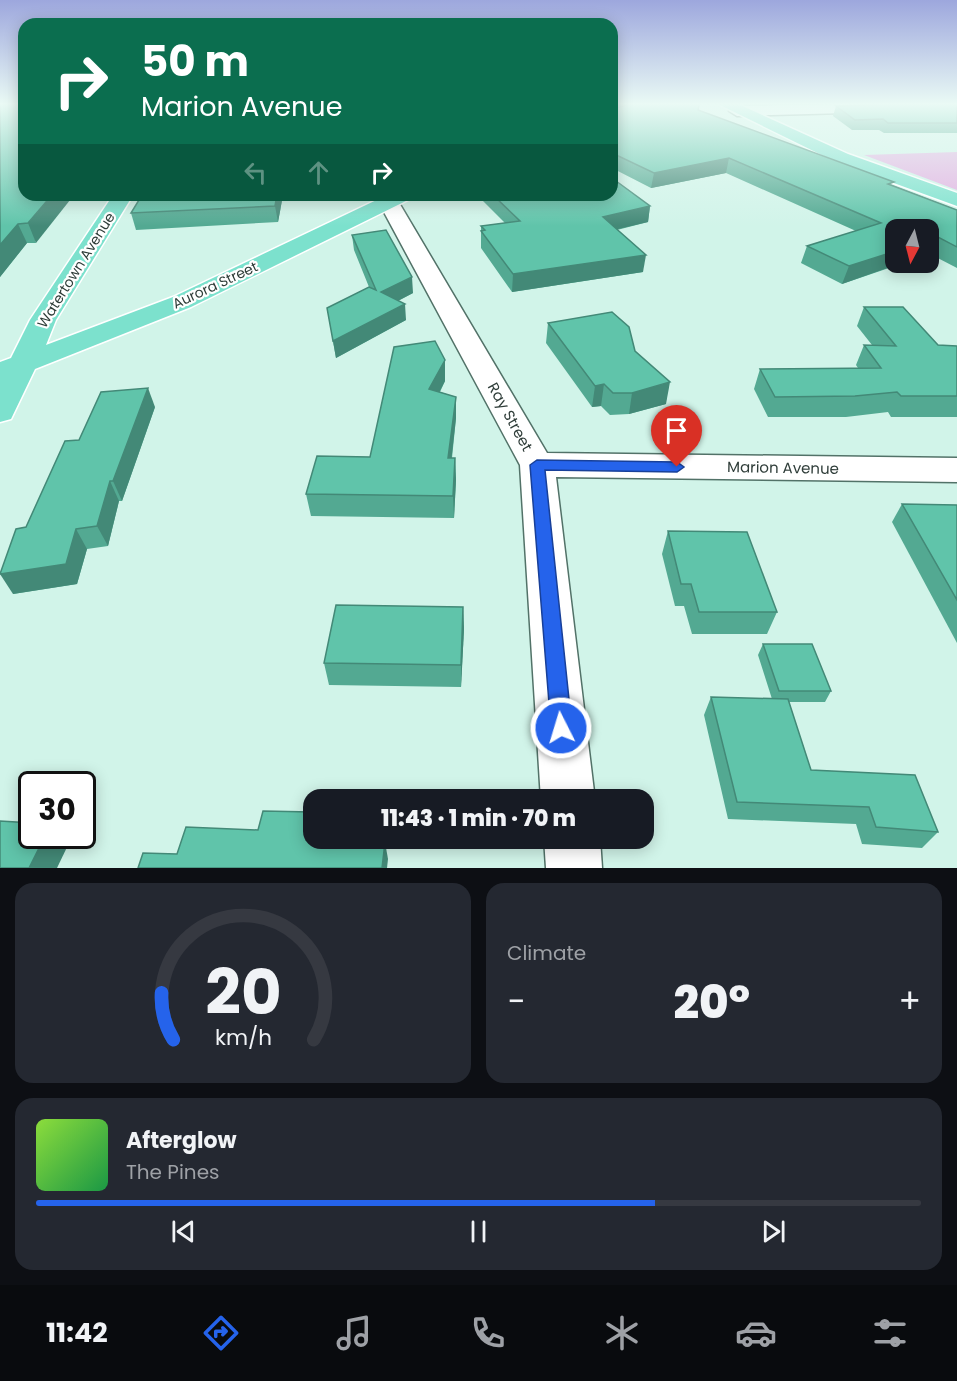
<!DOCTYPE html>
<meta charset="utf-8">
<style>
body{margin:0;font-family:Poppins,sans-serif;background:#242831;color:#f1f3f6;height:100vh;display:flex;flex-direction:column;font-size:22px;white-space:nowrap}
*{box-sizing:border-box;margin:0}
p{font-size:20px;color:#9ea1a6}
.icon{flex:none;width:33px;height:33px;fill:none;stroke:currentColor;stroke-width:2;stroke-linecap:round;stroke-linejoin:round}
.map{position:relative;height:868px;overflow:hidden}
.side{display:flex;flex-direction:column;gap:15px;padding:15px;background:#0d0f14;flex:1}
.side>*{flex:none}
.top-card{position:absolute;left:18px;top:18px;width:600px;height:183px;border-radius:18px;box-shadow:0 3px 15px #0003;background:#0b6e4f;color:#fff;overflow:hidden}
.needle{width:39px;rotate:187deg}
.fabs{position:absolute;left:885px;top:219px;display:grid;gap:12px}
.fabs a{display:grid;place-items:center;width:54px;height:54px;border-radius:12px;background:#171b24;box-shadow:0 3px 15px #0003;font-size:30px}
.speed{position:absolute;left:18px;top:771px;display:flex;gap:12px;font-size:30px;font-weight:700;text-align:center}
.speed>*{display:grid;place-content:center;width:78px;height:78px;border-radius:50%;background:#171b24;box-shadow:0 3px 15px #0003;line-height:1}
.speed .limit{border:3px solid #111;border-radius:9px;background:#fff;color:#111}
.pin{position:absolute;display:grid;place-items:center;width:51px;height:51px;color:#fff;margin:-62px -26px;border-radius:50% 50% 50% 0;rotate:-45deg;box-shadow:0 0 6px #0007}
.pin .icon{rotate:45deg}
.me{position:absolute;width:66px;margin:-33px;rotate:355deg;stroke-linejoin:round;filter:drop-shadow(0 0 4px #0008)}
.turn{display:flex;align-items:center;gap:21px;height:126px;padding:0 24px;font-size:27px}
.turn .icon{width:78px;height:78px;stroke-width:2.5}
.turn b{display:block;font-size:42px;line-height:51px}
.lanes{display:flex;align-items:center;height:57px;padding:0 24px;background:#0003;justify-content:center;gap:30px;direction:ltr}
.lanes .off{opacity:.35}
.big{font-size:45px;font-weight:800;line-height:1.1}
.side .widget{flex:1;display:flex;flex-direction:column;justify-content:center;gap:9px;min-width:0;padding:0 21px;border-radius:18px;background:#242831}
.side .dial{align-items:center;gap:0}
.dial svg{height:156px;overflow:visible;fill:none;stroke:#363941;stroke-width:7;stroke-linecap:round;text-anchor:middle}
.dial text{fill:#f1f3f6;stroke:none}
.song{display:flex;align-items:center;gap:18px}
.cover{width:72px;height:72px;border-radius:9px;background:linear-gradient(135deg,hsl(90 70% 55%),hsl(140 70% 35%))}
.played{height:6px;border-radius:3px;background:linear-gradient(90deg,#2563eb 70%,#363941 70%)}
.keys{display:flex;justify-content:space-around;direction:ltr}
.heat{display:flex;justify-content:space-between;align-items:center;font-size:33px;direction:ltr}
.side .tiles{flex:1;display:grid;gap:15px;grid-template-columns:1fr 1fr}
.widget:last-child{grid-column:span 2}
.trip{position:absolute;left:303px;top:789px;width:351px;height:60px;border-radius:18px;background:#171b24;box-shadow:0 3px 15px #0003;font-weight:800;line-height:60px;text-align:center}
.dock{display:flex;height:96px;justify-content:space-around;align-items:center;background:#090b0e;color:#9ea1a6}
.dock .icon{width:42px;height:42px}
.dock .current{color:#2563eb}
.dock b{font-size:27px;color:#f1f3f6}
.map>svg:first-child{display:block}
</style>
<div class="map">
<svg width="957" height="868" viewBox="0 0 957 868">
<rect width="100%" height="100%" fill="#d1f4e9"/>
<!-- green -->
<path fill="#e3b1e2" d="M 957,152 L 957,190 L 864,155 Z"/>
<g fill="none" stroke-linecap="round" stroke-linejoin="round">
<!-- minor casing -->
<g stroke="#527268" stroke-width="3">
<g id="minor">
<path d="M 839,104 L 957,104 L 957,110 L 737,116 L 729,111 L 737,106 Z"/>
<path d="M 388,195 L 395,197 L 398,201 L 547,453 L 957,458 L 957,482 L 556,477 L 595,800 L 541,800 L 520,465 L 378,201 L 381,197 Z"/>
<path d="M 544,838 L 600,838 L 602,868 L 546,868 Z"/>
</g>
</g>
<!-- major casing -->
<g stroke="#fff" stroke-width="3">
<g id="major">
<path d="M 718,104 L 738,104 L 848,154 L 957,193 L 957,206 L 836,162 Z"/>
<path d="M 113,195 L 133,195 L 56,320 L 46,345 L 173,297 L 387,195 L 413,195 L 410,199 L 191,307 L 35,369 L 11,419 L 0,422 L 0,362 L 11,358 L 30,320 Z"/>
</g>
</g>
<!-- minor -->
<use href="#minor" fill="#fff" fill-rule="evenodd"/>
<!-- major -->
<use href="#major" fill="#7ce1cd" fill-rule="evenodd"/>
</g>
<!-- wall -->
<g fill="#53a992">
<path d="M 0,104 L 36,243 L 27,243 L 0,277 Z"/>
<path d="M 612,104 L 625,104 L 612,108 L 612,109 L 698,110 L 957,210 L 957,268 L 930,254 L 842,284 L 801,263 L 807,246 L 856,231 L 726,173 L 651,188 L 612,168 Z"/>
<path d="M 957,104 L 957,133 L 884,133 L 879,130 L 852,130 L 833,116 L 836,106 Z"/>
<path d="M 142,195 L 283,195 L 278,222 L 136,230 L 131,213 Z"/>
<path d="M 477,195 L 612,195 L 650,206 L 648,222 L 617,230 L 643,272 L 512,292 L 481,248 L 481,226 L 505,223 Z"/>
<path d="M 352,235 L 413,293 L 398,301 L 406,320 L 336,358 L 327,308 L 369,287 L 354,250 Z"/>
<path d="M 864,307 L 938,345 L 957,346 L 957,417 L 891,417 L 888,412 L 846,417 L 768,417 L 754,389 L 760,369 L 858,368 L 856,365 L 864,345 L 872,345 L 857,326 Z"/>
<path d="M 548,323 L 635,351 L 666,404 L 629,414 L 610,415 L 601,406 L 592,407 L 546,343 Z"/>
<path d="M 445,360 L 445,381 L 440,392 L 456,397 L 456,418 L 452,458 L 455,458 L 456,480 L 454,518 L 311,516 L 306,494 L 370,457 Z"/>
<path d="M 155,407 L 122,501 L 119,501 L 108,546 L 87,549 L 77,584 L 13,594 L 26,527 L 79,440 Z"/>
<path d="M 902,504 L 957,505 L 957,643 L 892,522 Z"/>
<path d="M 668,531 L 777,612 L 767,634 L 692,634 L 684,606 L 675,606 L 662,554 Z"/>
<path d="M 463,607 L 464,629 L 461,687 L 329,685 L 324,663 Z"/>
<path d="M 763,644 L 831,691 L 825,702 L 789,702 L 811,770 L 938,832 L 922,848 L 862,844 L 856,824 L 728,819 L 704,715 L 711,697 L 772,699 L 758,655 Z"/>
</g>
<!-- shaded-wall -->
<g fill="#438977">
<path d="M 612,104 L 625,104 L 612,108 Z"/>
<path d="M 729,158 L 726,173 L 651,188 L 654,173 Z"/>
<path d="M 52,195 L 74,195 L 36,243 L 28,223 Z"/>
<path d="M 277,195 L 283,195 L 278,222 L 275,206 Z"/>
<path d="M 650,206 L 648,222 L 601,233 L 603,217 Z"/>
<path d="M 18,224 L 27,243 L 0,277 L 0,245 Z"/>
<path d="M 938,237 L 930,254 L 928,254 L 928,240 Z"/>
<path d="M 896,251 L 896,262 L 904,262 L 842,284 L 849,266 Z"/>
<path d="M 646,255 L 643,272 L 512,292 L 513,274 Z"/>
<path d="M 412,277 L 413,293 L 382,309 L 381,292 Z"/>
<path d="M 405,304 L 406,320 L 336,358 L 333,341 Z"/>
<path d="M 445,360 L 445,381 L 430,410 L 429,389 Z"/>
<path d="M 670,382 L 666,404 L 629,414 L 632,393 Z"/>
<path d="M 604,384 L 601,406 L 592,407 L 595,386 Z"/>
<path d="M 148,388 L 155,407 L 122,501 L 113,481 Z"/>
<path d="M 456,397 L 456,418 L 449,480 L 448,458 Z"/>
<path d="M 455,458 L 456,480 L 454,518 L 453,496 Z"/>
<path d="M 110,481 L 119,501 L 108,546 L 97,526 Z"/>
<path d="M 76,529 L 87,549 L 77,584 L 13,594 L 0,574 Z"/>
<path d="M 463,607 L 464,629 L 461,687 L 461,665 Z"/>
<path d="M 311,812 L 314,819 L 314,838 L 316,838 L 313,857 L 306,840 Z"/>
<path d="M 45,836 L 62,836 L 69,843 L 57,868 L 29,868 Z"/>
<path d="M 385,842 L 388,859 L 387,868 L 382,868 Z"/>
</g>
<!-- building -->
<g fill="#60c4aa" stroke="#438977" stroke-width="1.5">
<path d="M 0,104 L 24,104 L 24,195 L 52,195 L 28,223 L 18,224 L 0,245 Z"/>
<path d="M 612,104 L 612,109 L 630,104 L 696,104 L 699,105 L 698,110 L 894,182 L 888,184 L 957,210 L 957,247 L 938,237 L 928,240 L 928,230 L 896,230 L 896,251 L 849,266 L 807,246 L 881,223 L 729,158 L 654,173 L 612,153 Z"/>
<path d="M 899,104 L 957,104 L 957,123 L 888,123 L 883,119 L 855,120 L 836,106 Z"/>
<path d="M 612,178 L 650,206 L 603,217 L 646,255 L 513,274 L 481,231 L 485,230 L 481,226 L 520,221 L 493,195 L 612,195 Z"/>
<path d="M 142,195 L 277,195 L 275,206 L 131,213 Z"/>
<path d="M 386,230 L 412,277 L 381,292 L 405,304 L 333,341 L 327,308 L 369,287 L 376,290 L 352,235 Z"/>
<path d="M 864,307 L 903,307 L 938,345 L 957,346 L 957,396 L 901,396 L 897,392 L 855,396 L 775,397 L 760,369 L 881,368 L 864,345 L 896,346 Z"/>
<path d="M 612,312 L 629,327 L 635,351 L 670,382 L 632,393 L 613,393 L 604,384 L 595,386 L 548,323 Z"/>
<path d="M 435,341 L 445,360 L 429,389 L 456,397 L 448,458 L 455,458 L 453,496 L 306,494 L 317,456 L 370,457 L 394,347 Z"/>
<path d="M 148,388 L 113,481 L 110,481 L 97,526 L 76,529 L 66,564 L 0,574 L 16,529 L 26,527 L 65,441 L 79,440 L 101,392 Z"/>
<path d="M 902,504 L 957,505 L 957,600 Z"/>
<path d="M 668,531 L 747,532 L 777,612 L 699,612 L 691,584 L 681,584 Z"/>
<path d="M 336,605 L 463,607 L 461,665 L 324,663 Z"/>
<path d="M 763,644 L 812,644 L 831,691 L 779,691 Z"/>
<path d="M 711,697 L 788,699 L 811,770 L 915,775 L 938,832 L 876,827 L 869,807 L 737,802 Z"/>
<path d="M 263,811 L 311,812 L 306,840 L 385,842 L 382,868 L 138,868 L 143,853 L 177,854 L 186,827 L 258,830 Z"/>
<path d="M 0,821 L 32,823 L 32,836 L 45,836 L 29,868 L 0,868 Z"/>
</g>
<!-- sky -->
<linearGradient id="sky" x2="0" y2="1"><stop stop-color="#9da7dd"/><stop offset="0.46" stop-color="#eafaf5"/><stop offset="1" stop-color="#eafaf5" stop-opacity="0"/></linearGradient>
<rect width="957" height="226" fill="url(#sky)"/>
<!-- route -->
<path fill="#2563eb" stroke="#184099" stroke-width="1.5" d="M 537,460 L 677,462 L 684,467 L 677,472 L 545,470 L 572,728 L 569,735 L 561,738 L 554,735 L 551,728 L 530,465 Z"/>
<g text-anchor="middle" stroke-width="4.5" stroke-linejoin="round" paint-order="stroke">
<!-- far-street labels -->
<g font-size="14" fill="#2f3d39" stroke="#fff">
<text transform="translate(76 270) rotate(-58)" y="5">Watertown Avenue</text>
<text transform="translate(215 285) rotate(-25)" y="5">Aurora Street</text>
</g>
<!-- street labels -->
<g font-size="15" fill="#2f3d39" stroke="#fff">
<text transform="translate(510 417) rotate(61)" y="5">Ray Street</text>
<text transform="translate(783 468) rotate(1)" y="5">Marion Avenue</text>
</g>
</g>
</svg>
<div class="fabs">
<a><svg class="needle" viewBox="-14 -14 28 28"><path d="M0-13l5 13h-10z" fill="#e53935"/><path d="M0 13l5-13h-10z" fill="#9ea1a6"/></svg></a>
</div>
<div class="speed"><div class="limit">30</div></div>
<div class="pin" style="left:677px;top:467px;background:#d93025"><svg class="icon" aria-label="arrive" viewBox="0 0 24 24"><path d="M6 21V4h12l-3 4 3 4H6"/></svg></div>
<svg class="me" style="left:561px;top:728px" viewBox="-20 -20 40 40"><circle r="17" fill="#2563eb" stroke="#fff" stroke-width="3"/><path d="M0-11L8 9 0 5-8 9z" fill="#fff"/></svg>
<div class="trip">11:43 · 1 min · 70 m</div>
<div class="top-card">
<div class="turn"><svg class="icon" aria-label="right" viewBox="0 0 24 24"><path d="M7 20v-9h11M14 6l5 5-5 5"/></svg><div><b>50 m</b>Marion Avenue</div></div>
<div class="lanes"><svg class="icon off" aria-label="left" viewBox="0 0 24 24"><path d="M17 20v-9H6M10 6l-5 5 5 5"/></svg><svg class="icon off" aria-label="ahead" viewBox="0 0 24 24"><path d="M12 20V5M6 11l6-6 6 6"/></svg><svg class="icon" aria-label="right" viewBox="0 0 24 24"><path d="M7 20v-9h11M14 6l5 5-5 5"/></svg></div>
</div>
</div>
<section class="side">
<div class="tiles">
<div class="widget dial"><svg viewBox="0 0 100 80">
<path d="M14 69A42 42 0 1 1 86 69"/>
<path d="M14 69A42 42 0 0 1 8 45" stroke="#2563eb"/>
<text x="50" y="56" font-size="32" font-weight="700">20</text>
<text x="50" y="72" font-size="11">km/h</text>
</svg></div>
<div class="widget"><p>Climate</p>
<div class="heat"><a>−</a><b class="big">20°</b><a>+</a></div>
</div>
<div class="widget">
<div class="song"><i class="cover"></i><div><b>Afterglow</b><p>The Pines</p></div></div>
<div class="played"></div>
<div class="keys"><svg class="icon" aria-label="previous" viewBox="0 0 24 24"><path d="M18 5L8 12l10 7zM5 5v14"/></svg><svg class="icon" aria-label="pause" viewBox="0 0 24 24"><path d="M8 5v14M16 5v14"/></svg><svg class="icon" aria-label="next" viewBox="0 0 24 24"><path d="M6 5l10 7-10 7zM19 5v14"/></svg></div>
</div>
</div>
</section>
<nav class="dock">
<b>11:42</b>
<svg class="icon current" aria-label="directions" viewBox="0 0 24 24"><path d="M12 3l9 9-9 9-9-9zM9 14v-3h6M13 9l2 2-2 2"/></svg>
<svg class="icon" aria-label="music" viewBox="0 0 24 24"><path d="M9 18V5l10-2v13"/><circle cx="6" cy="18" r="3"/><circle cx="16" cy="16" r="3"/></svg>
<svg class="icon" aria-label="phone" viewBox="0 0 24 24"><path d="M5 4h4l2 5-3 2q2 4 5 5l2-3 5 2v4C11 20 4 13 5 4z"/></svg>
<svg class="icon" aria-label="climate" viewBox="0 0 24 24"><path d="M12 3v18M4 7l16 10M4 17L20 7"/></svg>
<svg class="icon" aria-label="car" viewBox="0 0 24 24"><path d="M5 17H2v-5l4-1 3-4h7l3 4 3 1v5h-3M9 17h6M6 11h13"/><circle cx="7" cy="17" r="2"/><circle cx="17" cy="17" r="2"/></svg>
<svg class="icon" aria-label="filters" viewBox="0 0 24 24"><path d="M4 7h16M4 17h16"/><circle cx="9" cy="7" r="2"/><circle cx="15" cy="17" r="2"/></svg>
</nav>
